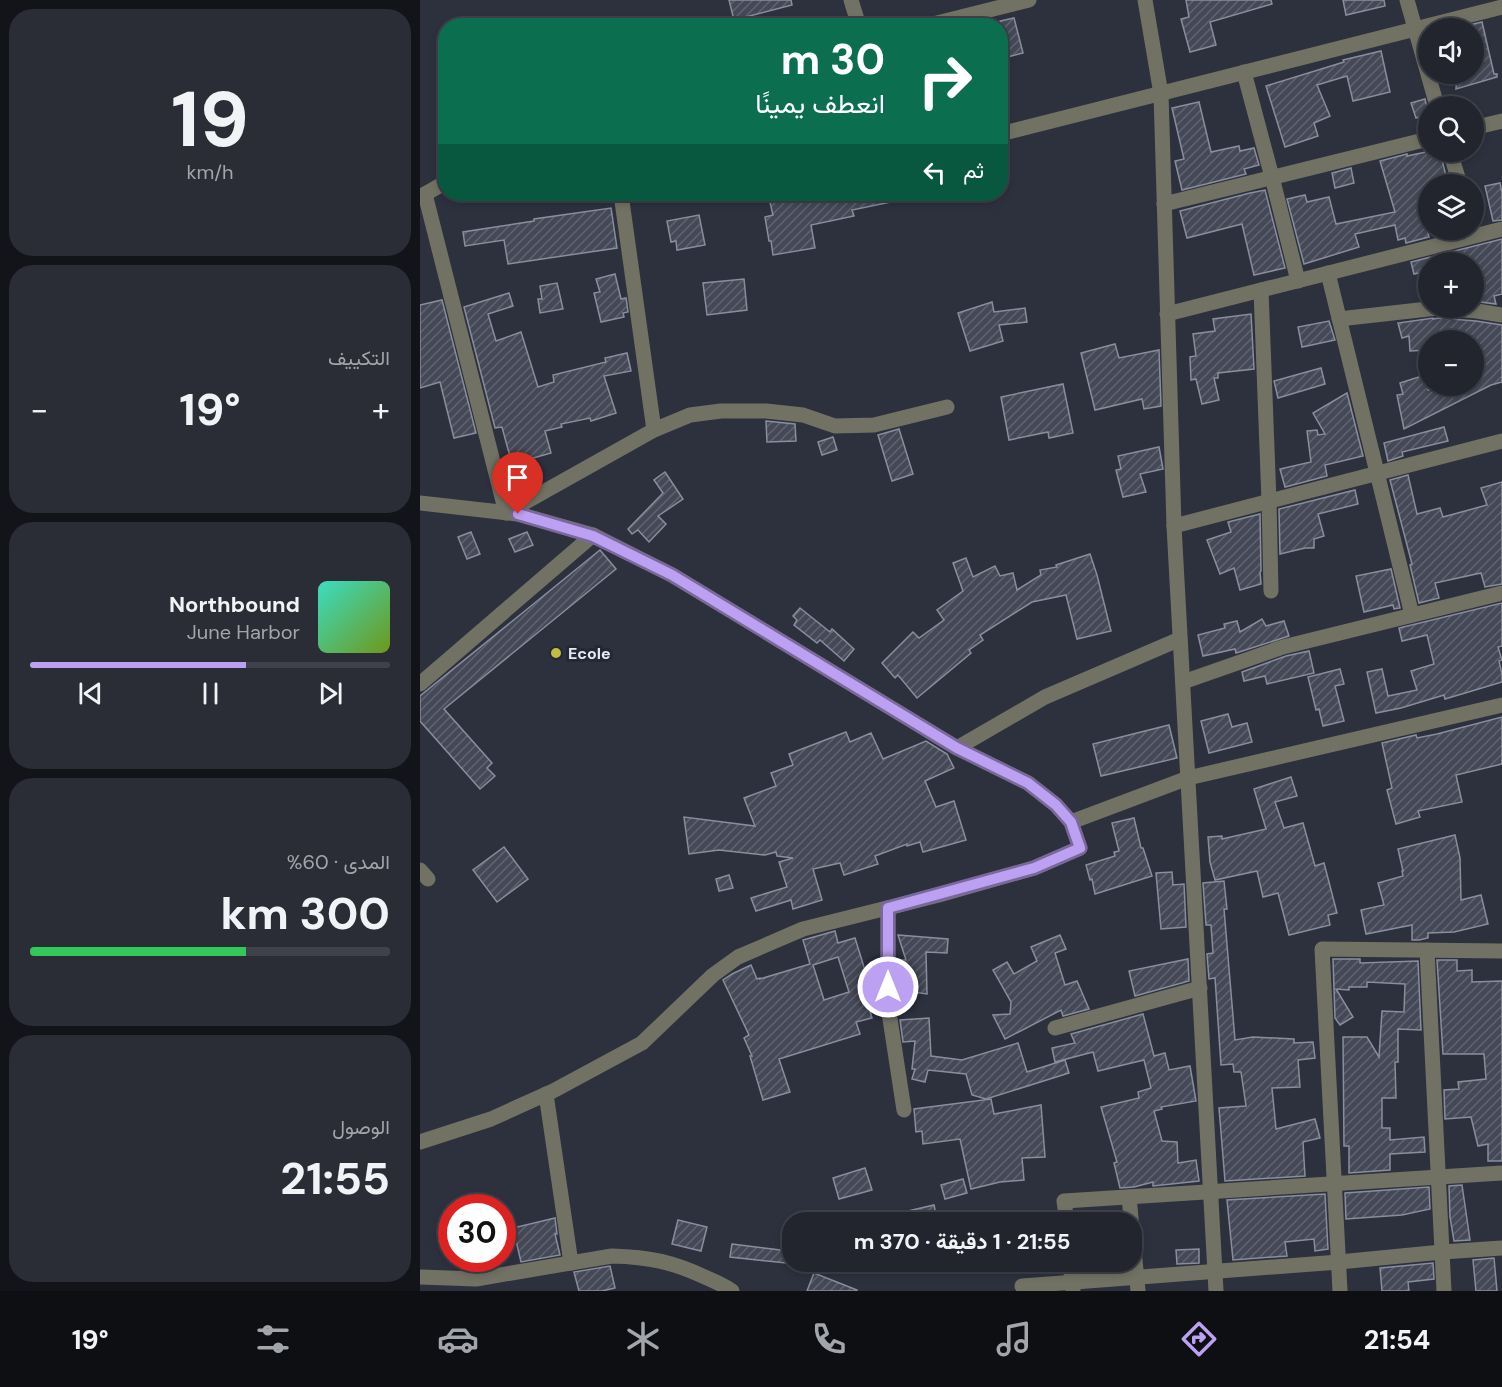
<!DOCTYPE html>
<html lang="ar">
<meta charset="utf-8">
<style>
body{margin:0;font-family:"DM Sans",Vazirmatn,sans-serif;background:#2a2d36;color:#f1f3f6;direction:rtl;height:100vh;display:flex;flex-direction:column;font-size:22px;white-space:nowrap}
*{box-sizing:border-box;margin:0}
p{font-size:20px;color:#a2a5aa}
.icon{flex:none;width:33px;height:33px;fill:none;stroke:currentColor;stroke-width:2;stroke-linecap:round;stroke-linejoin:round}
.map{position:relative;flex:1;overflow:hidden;direction:ltr}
.details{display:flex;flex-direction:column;gap:9px;padding:9px;background:#131419;width:420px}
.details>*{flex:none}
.top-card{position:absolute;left:18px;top:18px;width:570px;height:183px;border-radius:24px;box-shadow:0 3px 9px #0003,0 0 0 2px #3f424a;direction:rtl;background:#0b6e4f;color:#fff;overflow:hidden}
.fabs{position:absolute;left:998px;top:18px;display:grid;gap:12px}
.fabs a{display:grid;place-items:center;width:66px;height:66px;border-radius:50%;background:#22252e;box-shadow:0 3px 9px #0003,0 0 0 2px #3f424a;font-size:30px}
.speed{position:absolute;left:18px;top:1194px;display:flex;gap:12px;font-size:30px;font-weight:700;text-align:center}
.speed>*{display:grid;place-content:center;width:78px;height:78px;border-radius:50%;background:#22252e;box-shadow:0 3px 9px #0003,0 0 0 2px #3f424a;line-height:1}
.speed .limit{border:9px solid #d22;background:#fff;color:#111}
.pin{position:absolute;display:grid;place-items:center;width:51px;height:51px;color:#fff;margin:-62px -26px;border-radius:50% 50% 50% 0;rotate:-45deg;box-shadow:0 0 6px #0007}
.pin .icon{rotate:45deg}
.me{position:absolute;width:66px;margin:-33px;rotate:0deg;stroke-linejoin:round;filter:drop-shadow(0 0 4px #0008)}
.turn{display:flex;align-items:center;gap:21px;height:126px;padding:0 24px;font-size:27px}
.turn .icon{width:78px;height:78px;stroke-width:2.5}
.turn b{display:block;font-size:42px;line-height:51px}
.then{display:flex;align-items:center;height:57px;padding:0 24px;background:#0003;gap:12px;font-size:22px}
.big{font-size:45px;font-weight:700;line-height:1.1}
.details .widget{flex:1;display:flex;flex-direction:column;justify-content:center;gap:9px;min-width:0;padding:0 21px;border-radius:24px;background:#2a2d36}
.details .dial{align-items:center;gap:0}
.dial b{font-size:78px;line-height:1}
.song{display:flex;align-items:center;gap:18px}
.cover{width:72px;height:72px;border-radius:9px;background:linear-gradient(135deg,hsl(170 70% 55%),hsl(80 70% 35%))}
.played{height:6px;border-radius:3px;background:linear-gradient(90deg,#bca0f2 60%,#3f424a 60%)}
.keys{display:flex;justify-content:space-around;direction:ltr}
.heat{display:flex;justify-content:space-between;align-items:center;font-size:33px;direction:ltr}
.charge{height:9px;border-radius:4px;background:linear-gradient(90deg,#34c759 60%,#3f424a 0)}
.trip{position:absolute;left:362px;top:1212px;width:360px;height:60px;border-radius:24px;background:#22252e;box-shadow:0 3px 9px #0003,0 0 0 2px #3f424a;font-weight:700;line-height:60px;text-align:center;direction:rtl}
.dock{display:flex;height:96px;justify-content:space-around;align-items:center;background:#0e0f12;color:#a2a5aa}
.dock .icon{width:42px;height:42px}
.dock .active{color:#bca0f2}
.dock b{font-size:27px;color:#f1f3f6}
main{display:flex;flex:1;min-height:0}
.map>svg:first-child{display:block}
</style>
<main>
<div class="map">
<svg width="1082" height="1291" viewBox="0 0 1082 1291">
<defs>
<pattern id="building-hatch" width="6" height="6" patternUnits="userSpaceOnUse" patternTransform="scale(1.5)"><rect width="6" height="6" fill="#454957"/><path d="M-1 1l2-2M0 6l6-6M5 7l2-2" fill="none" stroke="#606370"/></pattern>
</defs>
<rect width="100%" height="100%" fill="#2d313e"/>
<!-- building -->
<g fill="url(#building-hatch)" stroke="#898d9d" stroke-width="1.5" fill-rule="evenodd">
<path d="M 309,0 L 371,0 L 372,5 L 314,20 Z"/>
<path d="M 766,0 L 851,0 L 852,4 L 790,22 L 796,45 L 770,52 L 761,19 L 769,17 Z"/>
<path d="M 923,0 L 964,0 L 965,6 L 926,15 Z"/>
<path d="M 594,18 L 603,53 L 580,59 L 580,21 Z"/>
<path d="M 1062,22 L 1074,74 L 1077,74 L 1077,77 L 1036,89 L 1037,74 L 1053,74 L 1053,24 Z"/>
<path d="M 961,51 L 970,92 L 933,101 L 927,76 L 897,85 L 910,116 L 894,123 L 898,136 L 865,147 L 846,86 L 924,62 L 923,60 Z"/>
<path d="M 1005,99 L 1008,114 L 996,118 L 991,103 Z"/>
<path d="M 779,102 L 791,152 L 819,146 L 820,151 L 834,148 L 839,165 L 824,169 L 826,174 L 762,190 L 755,161 L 764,159 L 752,108 Z"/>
<path d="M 1006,152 L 1020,152 L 1028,184 L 1008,184 L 1008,203 L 1002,204 L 1001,206 L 1009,237 L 986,243 L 985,238 L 978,240 L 975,225 L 935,234 L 939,247 L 884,264 L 867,199 L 885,195 L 887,202 L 909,197 L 916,224 L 975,212 L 960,161 L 987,154 L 987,156 Z"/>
<path d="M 931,168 L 934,183 L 915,188 L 912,173 Z"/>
<path d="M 1080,183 L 1082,193 L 1082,220 L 1073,221 L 1065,186 Z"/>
<path d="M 845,190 L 865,268 L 834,275 L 822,224 L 767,238 L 760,211 L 830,193 Z"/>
<path d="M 348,194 L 480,194 L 481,200 L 432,210 L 434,216 L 391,225 L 395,248 L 353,255 L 351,241 L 349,241 L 345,217 L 353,215 Z"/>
<path d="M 191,208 L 197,248 L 88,264 L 84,240 L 45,246 L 43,232 L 114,221 L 114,219 Z"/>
<path d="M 279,215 L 285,245 L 257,250 L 256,241 L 251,242 L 247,221 Z"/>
<path d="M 1082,239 L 1082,294 L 1074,296 L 1076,304 L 1053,301 L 1053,262 L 1008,262 L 1008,271 L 994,274 L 991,262 Z"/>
<path d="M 195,274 L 201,299 L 206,298 L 208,312 L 203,313 L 204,317 L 181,322 L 174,293 L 180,292 L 176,279 Z"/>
<path d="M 324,279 L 327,310 L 287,315 L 283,283 Z"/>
<path d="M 137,283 L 143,309 L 120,313 L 118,299 L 122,299 L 120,286 Z"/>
<path d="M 89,293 L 93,306 L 68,314 L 76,341 L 101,332 L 118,387 L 134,382 L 133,375 L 186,362 L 185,358 L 207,353 L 211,371 L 184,376 L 196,413 L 171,421 L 170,418 L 141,424 L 142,427 L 125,431 L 131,453 L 92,464 L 82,427 L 75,428 L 44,307 Z"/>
<path d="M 22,300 L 56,433 L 34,438 L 20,382 L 0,388 L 0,305 Z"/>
<path d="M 572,302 L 574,312 L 605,308 L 607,322 L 579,325 L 583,341 L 550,351 L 538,313 Z"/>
<path d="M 831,314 L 834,369 L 798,373 L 798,378 L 794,378 L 799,400 L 782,404 L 776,379 L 771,380 L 770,357 L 776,356 L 773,334 L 795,331 L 793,319 Z"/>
<path d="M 1013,318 L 1013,319 L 1019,318 L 1056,321 L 1082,325 L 1082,382 L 1071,385 L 984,429 L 977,395 L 983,394 L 980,383 L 1008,374 L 1008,390 L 1030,386 L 1053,386 L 1053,340 L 1008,340 L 1008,350 L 990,351 L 989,336 L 982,338 L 978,323 Z"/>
<path d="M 909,321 L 915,340 L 882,347 L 878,327 Z"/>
<path d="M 695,344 L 699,358 L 739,350 L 741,406 L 724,409 L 722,399 L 675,410 L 661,353 Z"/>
<path d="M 901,368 L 905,384 L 858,398 L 854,381 Z"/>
<path d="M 643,384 L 653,433 L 629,438 L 628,432 L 589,440 L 581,397 Z"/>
<path d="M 927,393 L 943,456 L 905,465 L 907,476 L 865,487 L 860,469 L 891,462 L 887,431 L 897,430 L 898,435 L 905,434 L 893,413 Z"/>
<path d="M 346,421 L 375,424 L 376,441 L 347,442 Z"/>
<path d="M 1024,427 L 1028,441 L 982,452 L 983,456 L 968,461 L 964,443 Z"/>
<path d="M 479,429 L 493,474 L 472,481 L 458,435 Z"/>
<path d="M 413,437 L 417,450 L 402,455 L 398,442 Z"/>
<path d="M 739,447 L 743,469 L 720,474 L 726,492 L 703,497 L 696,470 L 701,469 L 698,456 Z"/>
<path d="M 245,472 L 263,499 L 238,516 L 246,524 L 229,542 L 218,530 L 212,534 L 208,529 L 243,493 L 234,480 Z"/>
<path d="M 988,475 L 997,514 L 1020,508 L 1023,517 L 1067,505 L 1061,488 L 1082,482 L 1082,584 L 1065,587 L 1061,573 L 1015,583 L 1019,598 L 999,603 L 990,565 L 992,564 L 970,480 Z"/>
<path d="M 935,490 L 938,504 L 898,514 L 904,536 L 894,539 L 894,548 L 885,548 L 860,554 L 859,509 Z"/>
<path d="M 840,514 L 841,571 L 840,572 L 841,584 L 820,590 L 814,568 L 800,574 L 787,540 L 811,532 L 808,522 Z"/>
<path d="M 51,532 L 60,554 L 47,559 L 38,537 Z"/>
<path d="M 107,532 L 113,545 L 95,552 L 89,539 Z"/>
<path d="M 180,550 L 196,569 L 24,709 L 72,763 L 67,768 L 75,776 L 60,789 L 0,721 L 0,696 Z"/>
<path d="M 670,554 L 677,575 L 691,631 L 657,639 L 646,595 L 612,602 L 560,635 L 563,640 L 549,650 L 551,653 L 497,698 L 478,675 L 475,678 L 462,663 L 493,632 L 499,638 L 524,620 L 517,610 L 543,591 L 533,563 L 546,558 L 553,577 L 575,566 L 580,576 L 593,573 L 597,590 L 621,575 L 620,570 L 637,567 L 636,565 Z"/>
<path d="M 971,569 L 980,608 L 974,609 L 973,605 L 944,612 L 936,576 Z"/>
<path d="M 1082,603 L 1082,646 L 1078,647 L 1082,660 L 1079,661 L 1082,674 L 1082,682 L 1025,699 L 1024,695 L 981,708 L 956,713 L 947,672 L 962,669 L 968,696 L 997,690 L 991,671 L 1014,664 L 1007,635 L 982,641 L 979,628 Z"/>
<path d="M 380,608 L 410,632 L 412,629 L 434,649 L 424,661 L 400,640 L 397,643 L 374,625 L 377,620 L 373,616 Z"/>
<path d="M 842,619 L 846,626 L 864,621 L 869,636 L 816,653 L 815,649 L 783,656 L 778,635 L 805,628 L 804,624 L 817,621 L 820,632 Z"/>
<path d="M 889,651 L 894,673 L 847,684 L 845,676 L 824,681 L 822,672 L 866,656 Z"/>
<path d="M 920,669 L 924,684 L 915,686 L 924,721 L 903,726 L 899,709 L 896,710 L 888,677 Z"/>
<path d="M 808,714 L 812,727 L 827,723 L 832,742 L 789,753 L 781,721 Z"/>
<path d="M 1082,717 L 1082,764 L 1036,775 L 1042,802 L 998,811 L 1000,817 L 976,824 L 967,790 L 972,788 L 962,743 L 996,735 L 997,738 L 1017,734 Z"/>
<path d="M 749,725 L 757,758 L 681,776 L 673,744 Z"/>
<path d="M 426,732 L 430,742 L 451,733 L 463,759 L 506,741 L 527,754 L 534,768 L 505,781 L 516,807 L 534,801 L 546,840 L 503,852 L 500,842 L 487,846 L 487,844 L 455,856 L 458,864 L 424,875 L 420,863 L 393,869 L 402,900 L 373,909 L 371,900 L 336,911 L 331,898 L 367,887 L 359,862 L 373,858 L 357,856 L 356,852 L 345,855 L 299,850 L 269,854 L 264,817 L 335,826 L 324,798 L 356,786 L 351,773 L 373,765 L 369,754 Z"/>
<path d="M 871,777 L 877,796 L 855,802 L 864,828 L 883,823 L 895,866 L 904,863 L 917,913 L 908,915 L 910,925 L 869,935 L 858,893 L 843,897 L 837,871 L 795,880 L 790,862 L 788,837 L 802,836 L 802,839 L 846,829 L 834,789 Z"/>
<path d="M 714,818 L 721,848 L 723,848 L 732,876 L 675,894 L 672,879 L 670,880 L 666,865 L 695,856 L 694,852 L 699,851 L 692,823 Z"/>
<path d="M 1035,835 L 1040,858 L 1041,900 L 1061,895 L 1068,924 L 1034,932 L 1008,933 L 1008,938 L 999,940 L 992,940 L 992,925 L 946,934 L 941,910 L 964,905 L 958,883 L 983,876 L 982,871 L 983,871 L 978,849 Z"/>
<path d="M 84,847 L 108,879 L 77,902 L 53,870 Z"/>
<path d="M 752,872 L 753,885 L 764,884 L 766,927 L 741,929 L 736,873 Z"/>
<path d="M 309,875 L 313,888 L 299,891 L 296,879 Z"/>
<path d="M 804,881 L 807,909 L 804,909 L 815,1040 L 833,1037 L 874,1039 L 874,1043 L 893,1042 L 895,1058 L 878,1060 L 880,1087 L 852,1088 L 856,1129 L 895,1119 L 900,1138 L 883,1142 L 885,1176 L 805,1181 L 799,1108 L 826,1106 L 821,1072 L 814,1072 L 813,1064 L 801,1065 L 795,978 L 789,979 L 787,954 L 793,953 L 791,925 L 786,925 L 783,883 Z"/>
<path d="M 415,931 L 418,943 L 435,938 L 456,1006 L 449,1008 L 452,1018 L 436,1022 L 440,1034 L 359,1059 L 370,1092 L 343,1100 L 330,1056 L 332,1056 L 324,1038 L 329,1035 L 303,980 L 312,974 L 331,965 L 337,979 L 340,978 L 340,979 L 390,964 L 383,940 ZM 418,957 L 429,992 L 404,1000 L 393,965 Z"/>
<path d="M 478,935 L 528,939 L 527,953 L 506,952 L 507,994 L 478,990 L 478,960 L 486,960 Z"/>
<path d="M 640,935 L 646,949 L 635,953 L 645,985 L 657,981 L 669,1009 L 643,1016 L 641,1010 L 585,1039 L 573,1015 L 590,1014 L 591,1002 L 573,970 L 587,962 L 594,974 L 617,961 L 611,947 Z"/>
<path d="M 768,959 L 769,981 L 715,996 L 709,971 Z"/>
<path d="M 913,959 L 940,959 L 940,963 L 998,961 L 1001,1030 L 978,1029 L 978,1062 L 975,1062 L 976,1098 L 962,1098 L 962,1128 L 970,1128 L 970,1140 L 1004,1137 L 1005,1152 L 970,1154 L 970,1170 L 929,1173 L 929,1146 L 924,1146 L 923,1037 L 947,1037 L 959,1057 L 962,1011 L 984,1012 L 985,984 L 947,982 L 947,987 L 929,987 L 929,990 L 916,989 L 933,1017 L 920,1025 L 915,1018 Z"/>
<path d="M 1017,960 L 1037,960 L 1037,971 L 1052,970 L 1052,982 L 1082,981 L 1082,1161 L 1068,1161 L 1068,1144 L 1058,1146 L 1051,1117 L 1025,1119 L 1024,1090 L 1039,1089 L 1038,1082 L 1066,1079 L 1064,1054 L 1023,1054 Z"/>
<path d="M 723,1014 L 734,1056 L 745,1053 L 749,1070 L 770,1066 L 776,1101 L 741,1107 L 742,1109 L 734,1111 L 742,1141 L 757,1142 L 758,1163 L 776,1160 L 779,1181 L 733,1186 L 733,1182 L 714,1187 L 700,1188 L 694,1163 L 697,1162 L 681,1107 L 719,1098 L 718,1092 L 731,1088 L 724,1060 L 678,1071 L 673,1052 L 635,1062 L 632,1048 L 655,1043 L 651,1034 Z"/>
<path d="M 509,1018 L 511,1056 L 542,1060 L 598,1043 L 607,1072 L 645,1060 L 649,1073 L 566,1099 L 552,1095 L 546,1074 L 508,1070 L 505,1082 L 492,1079 L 495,1069 L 492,1069 L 495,1041 L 483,1042 L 480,1020 Z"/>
<path d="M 571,1099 L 574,1114 L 621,1105 L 625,1157 L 602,1158 L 604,1180 L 580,1182 L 551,1189 L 540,1139 L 503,1144 L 502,1131 L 496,1132 L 494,1109 Z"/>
<path d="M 445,1168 L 452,1190 L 419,1199 L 413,1178 Z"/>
<path d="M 543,1179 L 547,1193 L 525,1199 L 521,1185 Z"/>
<path d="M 1042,1185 L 1050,1240 L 1034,1241 L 1030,1217 L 1029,1186 Z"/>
<path d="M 1009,1187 L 1010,1209 L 982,1215 L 926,1219 L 925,1193 Z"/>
<path d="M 905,1194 L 908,1249 L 895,1251 L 894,1239 L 865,1242 L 867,1256 L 813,1260 L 807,1200 Z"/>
<path d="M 514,1205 L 517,1219 L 502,1222 L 463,1222 L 462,1217 Z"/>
<path d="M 135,1218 L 137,1234 L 135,1234 L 140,1255 L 101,1262 L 93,1228 Z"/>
<path d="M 258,1220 L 287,1227 L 281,1251 L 252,1244 Z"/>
<path d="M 312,1244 L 368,1251 L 366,1263 L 310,1257 Z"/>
<path d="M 779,1249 L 779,1263 L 757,1264 L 756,1250 Z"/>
<path d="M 1074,1258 L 1077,1291 L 1056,1291 L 1053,1260 Z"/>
<path d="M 1013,1263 L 1014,1279 L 988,1282 L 989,1291 L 962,1291 L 960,1268 Z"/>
<path d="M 190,1266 L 195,1288 L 182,1291 L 159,1291 L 154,1272 Z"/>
<path d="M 394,1273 L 437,1290 L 437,1291 L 387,1291 Z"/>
</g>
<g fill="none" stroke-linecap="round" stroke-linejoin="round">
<!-- minor -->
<g stroke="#727264" stroke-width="15">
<path d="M 431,0 L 439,26"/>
<path d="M 725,0 L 741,94 L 754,526 L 796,1291"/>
<path d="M 987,0 L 1017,106"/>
<path d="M 505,26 L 609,0"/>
<path d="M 824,72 L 852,177 L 878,281"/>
<path d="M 1053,128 L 1082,121"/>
<path d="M 580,134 L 1082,7"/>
<path d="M 1030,152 L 1040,184"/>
<path d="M 5,194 L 86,513 L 234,430 L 270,415 L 301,411 L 346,411 L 383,415 L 415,426 L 454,425 L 527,407"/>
<path d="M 201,194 L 234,430"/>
<path d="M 0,197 L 26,182"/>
<path d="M 744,204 L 1008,139"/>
<path d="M 908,273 L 992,615"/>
<path d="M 841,290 L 849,501 L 851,591"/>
<path d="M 747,314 L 1082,229"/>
<path d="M 919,319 L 1017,308 L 1057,311 L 1082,315"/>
<path d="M 0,503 L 98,514 L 173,535 L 252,575 L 537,748 L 608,783 L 636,805 L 651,822 L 660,848 L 614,868 L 519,895 L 383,929 L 318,957 L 293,975 L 222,1043 L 133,1091 L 71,1119 L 0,1142"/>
<path d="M 754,526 L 1082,441"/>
<path d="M 763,682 L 863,647 L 1082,593"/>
<path d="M 0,684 L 173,535"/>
<path d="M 537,748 L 625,697 L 760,639"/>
<path d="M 651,822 L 768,778 L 1082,705"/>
<path d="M 0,870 L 8,879"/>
<path d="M 468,908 L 468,1006 L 484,1110"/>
<path d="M 1007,950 L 1024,1291"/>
<path d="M 635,1028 L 780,988"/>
<path d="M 126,1094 L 151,1263"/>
<path d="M 709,1197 L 718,1291"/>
<path d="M 647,1222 L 644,1201 L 1082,1173"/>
<path d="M 650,1262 L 653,1291"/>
<path d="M 0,1277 L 56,1279 L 192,1256 C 230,1257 253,1262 287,1278 C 296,1282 304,1285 312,1291"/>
<path d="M 602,1286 L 919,1262 L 1022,1252 L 1082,1248"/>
<path d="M 920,1291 L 902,949 L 1082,951"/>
</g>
</g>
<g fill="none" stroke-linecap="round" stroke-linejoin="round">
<!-- route casing -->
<g stroke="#7a689d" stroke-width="15">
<path id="route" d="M 98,514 L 173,536 L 252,575 L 537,748 L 608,783 L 636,805 L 651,822 L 660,848 L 614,868 L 468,908 L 468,987"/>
</g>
<!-- route -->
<use href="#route" stroke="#bca0f2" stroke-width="10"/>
</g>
<!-- markers -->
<circle fill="#c2bd3f" stroke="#242734" stroke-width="2" cx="136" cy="653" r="6"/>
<g text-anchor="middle" stroke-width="6" stroke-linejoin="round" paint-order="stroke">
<!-- poi labels -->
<g font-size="16" font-weight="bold" fill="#e6e9f2" stroke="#242734" text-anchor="start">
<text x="148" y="659">Ecole</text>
</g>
</g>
</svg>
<div class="fabs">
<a><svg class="icon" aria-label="sound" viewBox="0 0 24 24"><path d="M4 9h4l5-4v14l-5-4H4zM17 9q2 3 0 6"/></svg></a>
<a><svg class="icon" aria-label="search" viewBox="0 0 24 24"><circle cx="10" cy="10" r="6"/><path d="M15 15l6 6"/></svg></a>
<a><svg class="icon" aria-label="layers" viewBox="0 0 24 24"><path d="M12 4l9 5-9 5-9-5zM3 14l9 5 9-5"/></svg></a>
<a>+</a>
<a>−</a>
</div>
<div class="speed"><div class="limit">30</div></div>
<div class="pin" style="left:98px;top:514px;background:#d93025"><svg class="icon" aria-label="arrive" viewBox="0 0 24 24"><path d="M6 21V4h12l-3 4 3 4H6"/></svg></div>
<svg class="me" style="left:468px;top:987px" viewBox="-20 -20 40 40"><circle r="17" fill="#bca0f2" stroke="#fff" stroke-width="3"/><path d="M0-11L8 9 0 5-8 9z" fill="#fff"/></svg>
<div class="trip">21:55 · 1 دقيقة · 370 m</div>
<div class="top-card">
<div class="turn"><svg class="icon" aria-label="right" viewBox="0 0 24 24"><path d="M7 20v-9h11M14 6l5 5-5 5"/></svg><div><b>30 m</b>انعطف يمينًا</div></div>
<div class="then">ثم<svg class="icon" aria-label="left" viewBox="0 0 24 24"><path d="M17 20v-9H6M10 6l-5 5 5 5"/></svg></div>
</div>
</div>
<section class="details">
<div class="widget dial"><b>19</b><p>km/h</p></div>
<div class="widget"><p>التكييف</p>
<div class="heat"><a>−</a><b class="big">19°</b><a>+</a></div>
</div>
<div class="widget">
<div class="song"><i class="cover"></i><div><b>Northbound</b><p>June Harbor</p></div></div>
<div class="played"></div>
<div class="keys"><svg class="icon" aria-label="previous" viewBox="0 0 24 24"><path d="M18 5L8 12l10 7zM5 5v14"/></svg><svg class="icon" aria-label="pause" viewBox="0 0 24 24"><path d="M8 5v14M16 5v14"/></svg><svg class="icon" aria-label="next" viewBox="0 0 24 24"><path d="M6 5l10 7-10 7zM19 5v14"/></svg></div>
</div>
<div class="widget"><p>المدى · 60%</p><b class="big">300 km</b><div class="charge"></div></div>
<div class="widget"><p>الوصول</p><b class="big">21:55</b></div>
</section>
</main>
<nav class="dock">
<b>21:54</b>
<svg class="icon active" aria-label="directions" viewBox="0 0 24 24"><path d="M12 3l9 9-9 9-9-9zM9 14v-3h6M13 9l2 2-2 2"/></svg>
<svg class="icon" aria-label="music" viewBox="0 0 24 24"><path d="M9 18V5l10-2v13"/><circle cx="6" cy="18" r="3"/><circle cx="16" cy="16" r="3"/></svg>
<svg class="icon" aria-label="phone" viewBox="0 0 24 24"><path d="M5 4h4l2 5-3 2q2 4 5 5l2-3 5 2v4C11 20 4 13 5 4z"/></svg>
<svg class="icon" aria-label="climate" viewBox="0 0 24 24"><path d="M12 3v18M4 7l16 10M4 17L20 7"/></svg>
<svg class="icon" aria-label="car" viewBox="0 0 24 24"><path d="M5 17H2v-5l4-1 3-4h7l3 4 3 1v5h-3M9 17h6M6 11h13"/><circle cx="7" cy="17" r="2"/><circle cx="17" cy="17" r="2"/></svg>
<svg class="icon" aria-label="filters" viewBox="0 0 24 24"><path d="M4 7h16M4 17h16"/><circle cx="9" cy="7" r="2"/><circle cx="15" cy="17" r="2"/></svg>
<b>19°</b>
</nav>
